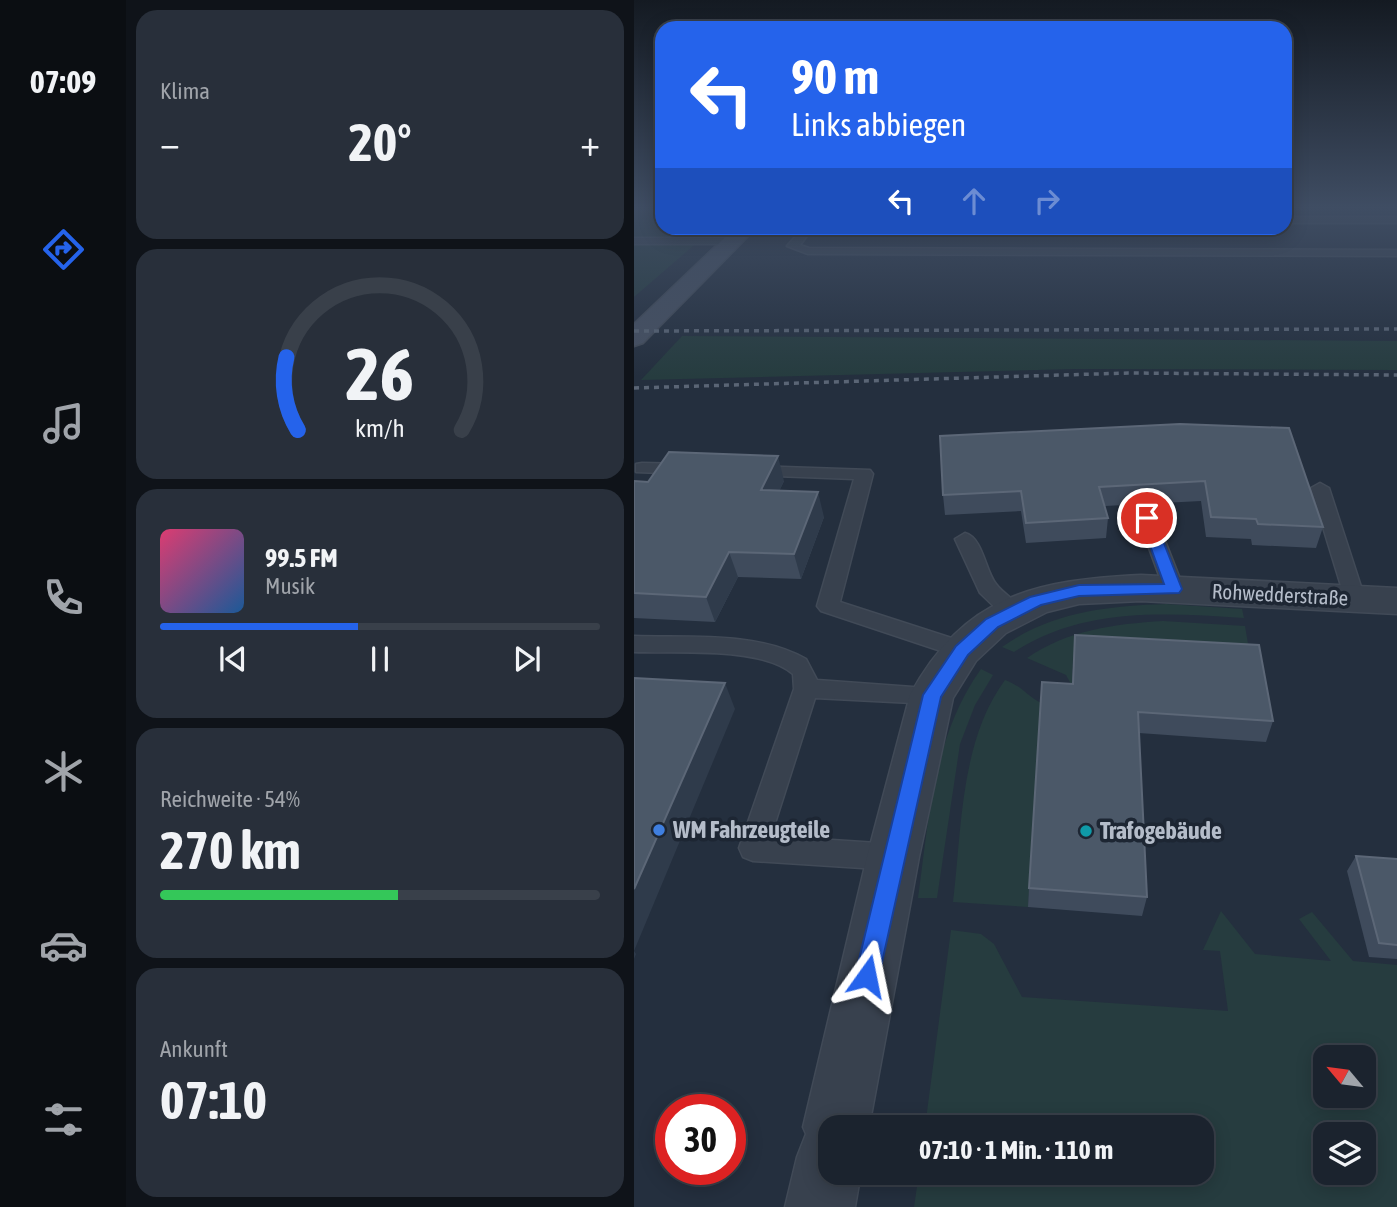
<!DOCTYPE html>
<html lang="de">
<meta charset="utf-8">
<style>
body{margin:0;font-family:"Asap Condensed",sans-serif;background:#282f3a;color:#f1f3f6;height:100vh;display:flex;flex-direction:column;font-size:26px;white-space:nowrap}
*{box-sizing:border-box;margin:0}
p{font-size:23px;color:#a0a4aa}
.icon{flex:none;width:38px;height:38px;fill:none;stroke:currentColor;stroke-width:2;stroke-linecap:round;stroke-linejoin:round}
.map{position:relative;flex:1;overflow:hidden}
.panel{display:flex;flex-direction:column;gap:10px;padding:10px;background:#0f1319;width:508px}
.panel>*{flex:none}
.guide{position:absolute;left:21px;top:21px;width:637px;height:214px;border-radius:21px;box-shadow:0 4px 18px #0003,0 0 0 2px #39404a;background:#2563eb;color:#fff;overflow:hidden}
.needle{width:46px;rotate:299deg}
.tools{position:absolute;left:679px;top:1045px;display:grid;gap:14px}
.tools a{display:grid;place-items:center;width:63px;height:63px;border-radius:14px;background:#1b232e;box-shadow:0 4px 18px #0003,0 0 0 2px #39404a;font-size:35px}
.speed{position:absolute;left:21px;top:1094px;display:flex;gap:14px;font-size:35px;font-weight:700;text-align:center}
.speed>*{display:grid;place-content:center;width:91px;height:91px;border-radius:50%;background:#1b232e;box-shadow:0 4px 18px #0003,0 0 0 2px #39404a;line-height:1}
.speed .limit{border:10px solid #d22;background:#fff;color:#111}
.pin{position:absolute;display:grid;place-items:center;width:60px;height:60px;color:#fff;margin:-30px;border:4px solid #fff;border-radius:50%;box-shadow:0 2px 7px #0007}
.me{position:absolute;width:77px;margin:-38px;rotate:12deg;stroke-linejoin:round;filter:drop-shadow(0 0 5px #0008)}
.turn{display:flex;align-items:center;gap:24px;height:147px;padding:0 21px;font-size:32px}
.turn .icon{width:91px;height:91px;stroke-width:2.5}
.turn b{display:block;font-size:49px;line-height:60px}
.lanes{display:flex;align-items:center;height:66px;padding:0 21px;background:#0003;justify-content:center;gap:35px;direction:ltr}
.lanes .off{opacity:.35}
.big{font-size:52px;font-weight:700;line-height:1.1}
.panel .tile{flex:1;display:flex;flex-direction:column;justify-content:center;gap:10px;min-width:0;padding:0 24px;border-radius:21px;background:#282f3a}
.panel .dial{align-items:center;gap:0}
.dial svg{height:182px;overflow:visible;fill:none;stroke:#39404a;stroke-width:7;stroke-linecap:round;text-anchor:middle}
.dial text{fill:#f1f3f6;stroke:none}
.song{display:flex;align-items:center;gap:21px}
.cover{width:84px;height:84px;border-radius:10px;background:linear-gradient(135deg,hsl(340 70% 55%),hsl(210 70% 35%))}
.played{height:7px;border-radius:4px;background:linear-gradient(90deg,#2563eb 45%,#39404a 45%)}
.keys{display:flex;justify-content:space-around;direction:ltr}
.heat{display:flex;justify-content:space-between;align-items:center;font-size:38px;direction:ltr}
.charge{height:10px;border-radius:5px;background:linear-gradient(90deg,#34c759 54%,#39404a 0)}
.trip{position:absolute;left:184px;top:1115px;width:396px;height:70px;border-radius:21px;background:#1b232e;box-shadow:0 4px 18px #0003,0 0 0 2px #39404a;font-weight:700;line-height:70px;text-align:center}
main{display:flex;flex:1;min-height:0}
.menu{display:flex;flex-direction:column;width:126px;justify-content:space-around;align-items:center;background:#0b0e12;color:#a0a4aa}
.menu .icon{width:49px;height:49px}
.menu .on{color:#2563eb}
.menu b{font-size:32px;color:#f1f3f6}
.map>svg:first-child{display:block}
</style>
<main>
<nav class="menu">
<b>07:09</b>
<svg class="icon on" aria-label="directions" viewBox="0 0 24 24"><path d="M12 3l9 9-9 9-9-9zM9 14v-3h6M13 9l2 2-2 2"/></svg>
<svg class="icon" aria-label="music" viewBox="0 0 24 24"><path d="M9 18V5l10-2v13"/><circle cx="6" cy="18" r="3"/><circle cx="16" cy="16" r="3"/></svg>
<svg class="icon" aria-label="phone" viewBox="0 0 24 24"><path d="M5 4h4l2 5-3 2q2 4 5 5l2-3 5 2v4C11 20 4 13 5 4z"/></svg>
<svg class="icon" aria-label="climate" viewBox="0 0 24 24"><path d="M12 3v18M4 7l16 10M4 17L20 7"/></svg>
<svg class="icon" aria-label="car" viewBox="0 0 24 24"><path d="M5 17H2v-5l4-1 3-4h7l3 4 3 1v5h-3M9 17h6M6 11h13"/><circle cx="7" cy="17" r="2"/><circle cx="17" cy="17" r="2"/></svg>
<svg class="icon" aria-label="filters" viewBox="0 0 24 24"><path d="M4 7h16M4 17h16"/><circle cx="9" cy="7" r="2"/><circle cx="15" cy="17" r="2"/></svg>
</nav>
<section class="panel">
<div class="tile"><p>Klima</p>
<div class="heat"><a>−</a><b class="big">20°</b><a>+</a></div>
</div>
<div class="tile dial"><svg viewBox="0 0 100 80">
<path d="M14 69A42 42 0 1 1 86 69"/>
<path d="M14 69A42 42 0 0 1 9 37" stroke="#2563eb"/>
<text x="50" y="56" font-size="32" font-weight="700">26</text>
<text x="50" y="72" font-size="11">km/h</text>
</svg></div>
<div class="tile">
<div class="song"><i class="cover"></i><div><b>99.5 FM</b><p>Musik</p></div></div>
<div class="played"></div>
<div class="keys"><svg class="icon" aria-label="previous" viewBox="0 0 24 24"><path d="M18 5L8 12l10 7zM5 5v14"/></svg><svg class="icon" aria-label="pause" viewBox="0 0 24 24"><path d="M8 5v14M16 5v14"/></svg><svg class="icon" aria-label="next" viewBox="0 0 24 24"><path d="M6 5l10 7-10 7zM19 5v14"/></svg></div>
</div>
<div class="tile"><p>Reichweite · 54%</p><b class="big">270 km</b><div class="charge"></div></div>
<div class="tile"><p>Ankunft</p><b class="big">07:10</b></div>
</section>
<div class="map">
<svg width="764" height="1207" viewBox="0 0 764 1207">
<rect width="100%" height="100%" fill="#242f3e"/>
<!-- green -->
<g fill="#263c3f" fill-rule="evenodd">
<path d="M 0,208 L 28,208 L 28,228 L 80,228 L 0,297 Z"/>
<path d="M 48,336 L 763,341 L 764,370 L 443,369 L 7,380 Z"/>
<path d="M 532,604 L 608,609 L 610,618 C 530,613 450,607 380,652 L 368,647 C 417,612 473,606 532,604 Z"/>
<path d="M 529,621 L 611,626 L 618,667 L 439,656 L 438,686 L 432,675 L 393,658 C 434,630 480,624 529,621 Z"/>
<path d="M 347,669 L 359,675 L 341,705 L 326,744 L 303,898 L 284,898 C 295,819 299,736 347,669 Z"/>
<path d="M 371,680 C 389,687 392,695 407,703 L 394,907 L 319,902 C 328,828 326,741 371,680 Z"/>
<path d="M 587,911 L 621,954 L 697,961 L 665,919 L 678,912 L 719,961 L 763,965 L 763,1207 L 280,1207 L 285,1173 L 567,1172 L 567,1127 L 291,1127 L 317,930 L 347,934 L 360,944 L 388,997 L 594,1011 L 586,951 L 569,950 ZM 730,1057 L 730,1096 L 691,1096 L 691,1057 ZM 730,1134 L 730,1172 L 691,1172 L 691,1134 Z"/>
</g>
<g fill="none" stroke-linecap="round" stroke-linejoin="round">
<!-- service casing -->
<g stroke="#414a57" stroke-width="3">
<g id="service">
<rect x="651" y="217" width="113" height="6"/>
<path d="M 169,228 L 179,228 L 166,245 L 175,248 L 764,250 L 764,256 L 174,254 L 153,246 Z"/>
<path d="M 0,238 L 99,238 L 104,241 L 99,244 L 0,244 Z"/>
<path d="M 8,463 L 53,464 L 62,469 L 53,474 L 2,472 L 2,464 Z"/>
<path d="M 120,466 L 236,470 L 239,474 L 206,602 L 336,644 L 339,650 L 336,656 L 328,658 L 187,611 L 183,606 L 220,479 L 114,475 L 111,471 L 114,467 Z"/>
<path d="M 686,483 L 695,488 L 731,599 L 728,604 L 714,604 L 711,599 L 677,488 Z"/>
<path d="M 513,512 L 522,518 L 550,589 L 547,594 L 533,594 L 530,589 L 504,518 Z"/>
<path d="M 331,533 C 349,538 351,570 362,584 C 370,595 383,600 390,612 L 387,617 L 371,617 L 346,593 L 321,539 Z"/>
<path d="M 0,636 C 55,638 122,631 172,659 L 183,680 L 306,689 L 310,695 L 306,701 L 298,704 L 181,698 L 137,836 L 259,844 L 269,848 L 273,857 L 269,866 L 259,870 L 119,861 L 109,857 L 105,848 L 160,689 L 159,674 C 127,646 42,654 0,652 Z"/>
</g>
</g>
<!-- minor casing -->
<g stroke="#414a57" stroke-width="3">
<path id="minor" d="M 507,575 L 764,588 L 764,614 L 507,601 L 445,604 L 413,612 L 372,633 L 342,661 L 319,698 L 285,857 L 235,1127 L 196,1127 L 196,1172 L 227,1172 L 221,1207 L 151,1207 L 163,1157 L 172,1134 L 169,1127 L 233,857 L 276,695 C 330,595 402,580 507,575 Z"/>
</g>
<!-- secondary casing -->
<g stroke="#414a57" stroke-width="3">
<path id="secondary" d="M 101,228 L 122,228 L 9,343 L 0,346 L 0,324 Z"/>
</g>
<!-- service -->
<use href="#service" fill="#38414e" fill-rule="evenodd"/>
<!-- minor -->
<use href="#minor" fill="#38414e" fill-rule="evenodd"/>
<!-- secondary -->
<use href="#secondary" fill="#465061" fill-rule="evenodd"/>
<!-- rail -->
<g stroke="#5a6575" stroke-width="3.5" stroke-dasharray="5 5" stroke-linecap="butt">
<path d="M 0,331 L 764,329"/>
<path d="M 0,388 L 494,373 L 764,375"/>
</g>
</g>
<!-- wall -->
<g fill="#3f4b5c">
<path d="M 546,424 L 689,527 L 682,548 L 618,545 L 617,539 L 572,537 L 567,501 L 471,506 L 474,518 L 472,538 L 392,543 L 387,511 L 311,515 L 309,495 Z"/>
<path d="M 0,481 L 150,481 L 145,491 L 190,517 L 167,579 L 104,577 L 81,622 L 0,618 Z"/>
<path d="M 441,635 L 639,721 L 632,742 L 505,733 L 513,897 L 508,916 L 394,907 L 395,888 L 438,684 Z"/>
<path d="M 722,856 L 764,859 L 764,959 L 735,957 L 713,871 Z"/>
</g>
<!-- shaded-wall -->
<g fill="#2f3b4b">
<path d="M 144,456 L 150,481 L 134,515 L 127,490 Z"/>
<path d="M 184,492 L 190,517 L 167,579 L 160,554 Z"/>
<path d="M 95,552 L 104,577 L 81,622 L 72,597 Z"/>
<path d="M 91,683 L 101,709 L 0,951 L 2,954 L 0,959 L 0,889 Z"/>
</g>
<!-- building -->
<g fill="#4b5868" stroke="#5c6777" stroke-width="2">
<path d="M 546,424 L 655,428 L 689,527 L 624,524 L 622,519 L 577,517 L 571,481 L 465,487 L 474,518 L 392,523 L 387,491 L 309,495 L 306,436 Z"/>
<path d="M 35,452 L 144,456 L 127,490 L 184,492 L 160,554 L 95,552 L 72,597 L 0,593 L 0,481 L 14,482 Z"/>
<path d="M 441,635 L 625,645 L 639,721 L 504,712 L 513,897 L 395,888 L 408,682 L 439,684 Z"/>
<path d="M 0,678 L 91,683 L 0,889 Z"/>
<path d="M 722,856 L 764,859 L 764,945 L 745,943 Z"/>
</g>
<!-- sky -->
<linearGradient id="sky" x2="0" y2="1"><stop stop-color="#141a22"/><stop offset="0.55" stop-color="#3f4d63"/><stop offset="1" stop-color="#3f4d63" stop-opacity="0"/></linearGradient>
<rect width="764" height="377" fill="url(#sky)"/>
<!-- route -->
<path fill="#2563eb" stroke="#184099" stroke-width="2" d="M 513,514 L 520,518 L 548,589 L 545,593 L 445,596 L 407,605 L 364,627 L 334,655 L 307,697 L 245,976 L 242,984 L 233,987 L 225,984 L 221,976 L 289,695 L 322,646 L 352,619 L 396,597 L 445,585 L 530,584 L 506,518 Z"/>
<!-- markers -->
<circle fill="#3f7fe0" stroke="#1d2633" stroke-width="2.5" cx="25" cy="830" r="7"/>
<circle fill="#0f9aa8" stroke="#1d2633" stroke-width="2.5" cx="452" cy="831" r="7"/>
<g text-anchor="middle" stroke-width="7" stroke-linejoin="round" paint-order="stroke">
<!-- street labels -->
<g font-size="21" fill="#b4bcc9" stroke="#1d2633">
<text transform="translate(646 595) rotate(3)" y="7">Rohwedderstraße</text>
</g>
<!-- near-poi labels -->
<g font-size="24" font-weight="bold" fill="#b4bcc9" stroke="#1d2633" text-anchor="start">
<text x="39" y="838">WM Fahrzeugteile</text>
<text x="466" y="839">Trafogebäude</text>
</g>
</g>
</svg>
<div class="tools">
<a><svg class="needle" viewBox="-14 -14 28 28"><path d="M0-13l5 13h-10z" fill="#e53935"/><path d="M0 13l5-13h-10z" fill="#a0a4aa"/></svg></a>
<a><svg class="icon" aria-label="layers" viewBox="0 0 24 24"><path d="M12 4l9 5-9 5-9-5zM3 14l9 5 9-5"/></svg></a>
</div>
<div class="speed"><div class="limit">30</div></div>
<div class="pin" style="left:513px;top:518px;background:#d93025"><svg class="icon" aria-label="arrive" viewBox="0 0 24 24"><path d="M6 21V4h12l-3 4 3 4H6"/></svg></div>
<svg class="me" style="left:233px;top:976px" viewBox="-20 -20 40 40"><path d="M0-17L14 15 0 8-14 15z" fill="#2563eb" stroke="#fff" stroke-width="4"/></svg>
<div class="trip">07:10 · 1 Min. · 110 m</div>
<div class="guide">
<div class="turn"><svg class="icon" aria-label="left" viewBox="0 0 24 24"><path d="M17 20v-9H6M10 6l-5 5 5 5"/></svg><div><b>90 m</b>Links abbiegen</div></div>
<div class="lanes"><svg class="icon" aria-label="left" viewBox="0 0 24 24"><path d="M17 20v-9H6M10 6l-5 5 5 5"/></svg><svg class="icon off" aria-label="ahead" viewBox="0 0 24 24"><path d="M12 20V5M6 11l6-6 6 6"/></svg><svg class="icon off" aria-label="right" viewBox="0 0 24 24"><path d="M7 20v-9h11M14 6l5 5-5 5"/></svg></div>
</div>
</div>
</main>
